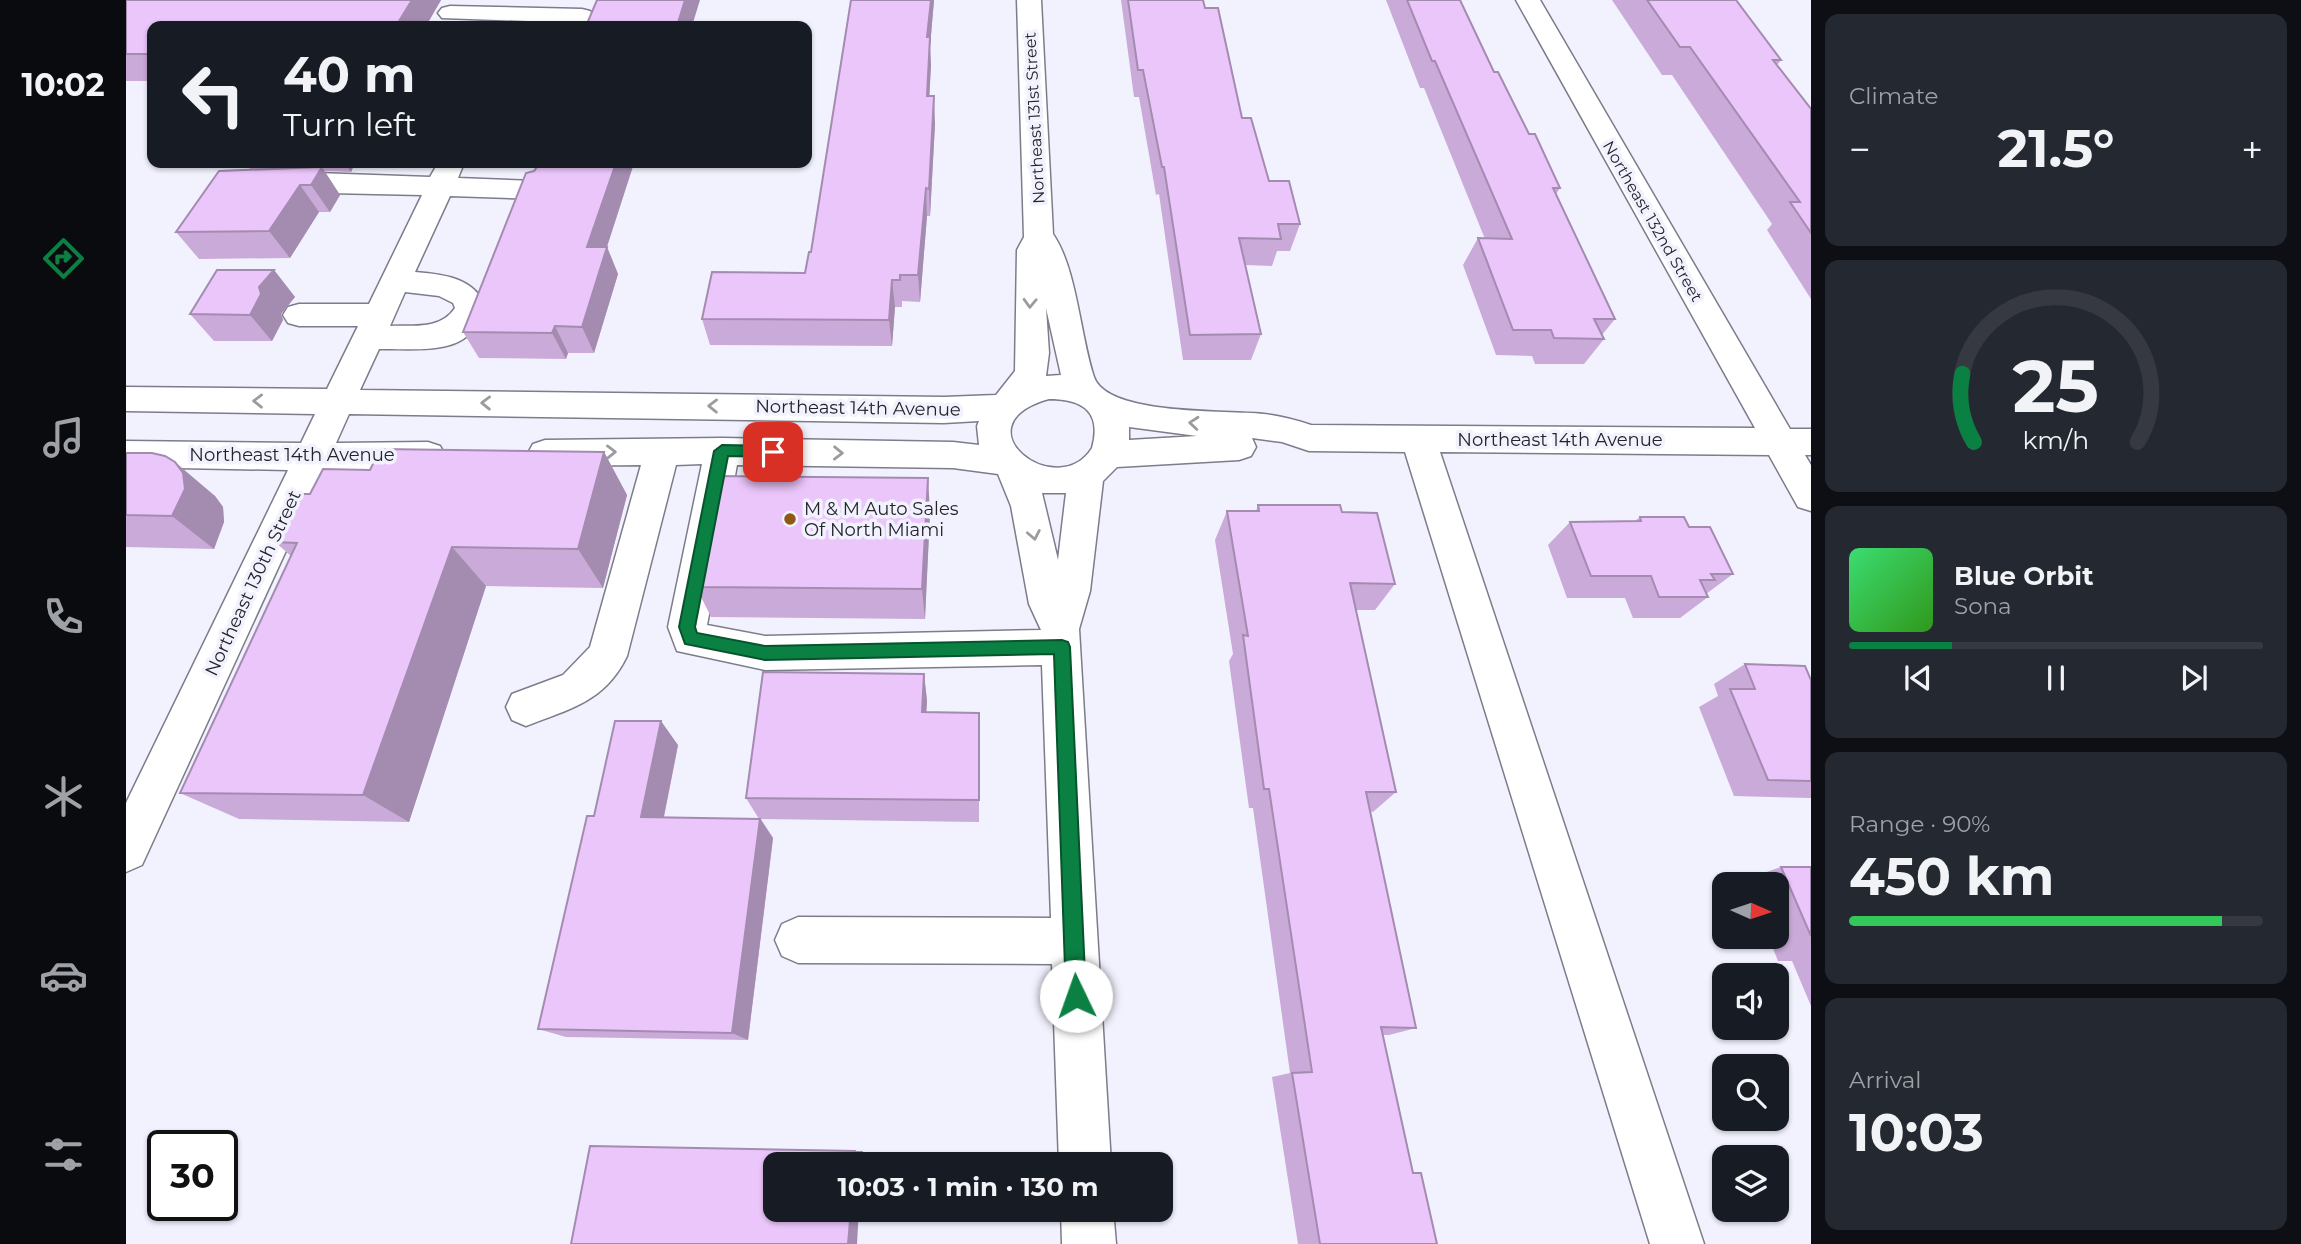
<!DOCTYPE html>
<meta charset="utf-8">
<style>
body{margin:0;font-family:Montserrat,sans-serif;background:#242831;color:#f1f3f6;height:100vh;display:flex;flex-direction:column;font-size:26px;white-space:nowrap}
*{box-sizing:border-box;margin:0}
p{font-size:23px;color:#9ea1a6}
.icon{flex:none;width:38px;height:38px;fill:none;stroke:currentColor;stroke-width:2;stroke-linecap:round;stroke-linejoin:round}
.map{position:relative;flex:1;overflow:hidden}
.details{display:flex;flex-direction:column;gap:14px;padding:14px;background:#0d0f14;width:490px}
.details>*{flex:none}
.top-card{position:absolute;left:21px;top:21px;width:665px;height:147px;border-radius:14px;box-shadow:0 2px 5px #0004;background:#171b24;color:#f1f3f6;overflow:hidden}
.needle{width:46px;rotate:93deg}
.buttons{position:absolute;left:1586px;top:872px;display:grid;gap:14px}
.buttons a{display:grid;place-items:center;width:77px;height:77px;border-radius:14px;background:#171b24;box-shadow:0 2px 5px #0004;font-size:35px}
.speed{position:absolute;left:21px;top:1130px;display:flex;gap:14px;font-size:35px;font-weight:700;text-align:center}
.speed>*{display:grid;place-content:center;width:91px;height:91px;border-radius:50%;background:#171b24;box-shadow:0 2px 5px #0004;line-height:1}
.speed .limit{border:4px solid #111;border-radius:10px;background:#fff;color:#111}
.pin{position:absolute;display:grid;place-items:center;width:60px;height:60px;color:#fff;margin:-30px;border-radius:14px;box-shadow:0 4px 10px #0006}
.me{position:absolute;width:77px;margin:-38px;rotate:357deg;stroke-linejoin:round;filter:drop-shadow(0 0 5px #0008)}
.turn{display:flex;align-items:center;gap:24px;height:147px;padding:0 21px;font-size:32px}
.turn .icon{width:91px;height:91px;stroke-width:2.5}
.turn b{display:block;font-size:49px;line-height:60px}
.big{font-size:52px;font-weight:700;line-height:1.1}
.details .widget{flex:1;display:flex;flex-direction:column;justify-content:center;gap:10px;min-width:0;padding:0 24px;border-radius:14px;background:#242831}
.details .dial{align-items:center;gap:0}
.dial svg{height:182px;overflow:visible;fill:none;stroke:#363941;stroke-width:7;stroke-linecap:round;text-anchor:middle}
.dial text{fill:#f1f3f6;stroke:none}
.song{display:flex;align-items:center;gap:21px}
.cover{width:84px;height:84px;border-radius:10px;background:linear-gradient(135deg,hsl(140 70% 55%),hsl(110 70% 35%))}
.played{height:7px;border-radius:4px;background:linear-gradient(90deg,#0b8043 25%,#363941 25%)}
.keys{display:flex;justify-content:space-around;direction:ltr}
.heat{display:flex;justify-content:space-between;align-items:center;font-size:38px;direction:ltr}
.charge{height:10px;border-radius:5px;background:linear-gradient(90deg,#34c759 90%,#363941 0)}
.trip{position:absolute;left:637px;top:1152px;width:410px;height:70px;border-radius:14px;background:#171b24;box-shadow:0 2px 5px #0004;font-weight:700;line-height:70px;text-align:center}
main{display:flex;flex:1;min-height:0}
.tab-bar{display:flex;flex-direction:column;width:126px;justify-content:space-around;align-items:center;background:#090b0e;color:#9ea1a6}
.tab-bar .icon{width:49px;height:49px}
.tab-bar .selected{color:#0b8043}
.tab-bar b{font-size:32px;color:#f1f3f6}
.map>svg:first-child{display:block}
</style>
<main>
<nav class="tab-bar">
<b>10:02</b>
<svg class="icon selected" aria-label="directions" viewBox="0 0 24 24"><path d="M12 3l9 9-9 9-9-9zM9 14v-3h6M13 9l2 2-2 2"/></svg>
<svg class="icon" aria-label="music" viewBox="0 0 24 24"><path d="M9 18V5l10-2v13"/><circle cx="6" cy="18" r="3"/><circle cx="16" cy="16" r="3"/></svg>
<svg class="icon" aria-label="phone" viewBox="0 0 24 24"><path d="M5 4h4l2 5-3 2q2 4 5 5l2-3 5 2v4C11 20 4 13 5 4z"/></svg>
<svg class="icon" aria-label="climate" viewBox="0 0 24 24"><path d="M12 3v18M4 7l16 10M4 17L20 7"/></svg>
<svg class="icon" aria-label="car" viewBox="0 0 24 24"><path d="M5 17H2v-5l4-1 3-4h7l3 4 3 1v5h-3M9 17h6M6 11h13"/><circle cx="7" cy="17" r="2"/><circle cx="17" cy="17" r="2"/></svg>
<svg class="icon" aria-label="filters" viewBox="0 0 24 24"><path d="M4 7h16M4 17h16"/><circle cx="9" cy="7" r="2"/><circle cx="15" cy="17" r="2"/></svg>
</nav>
<div class="map">
<svg width="1685" height="1244" viewBox="0 0 1685 1244">
<rect width="100%" height="100%" fill="#f2f2ff"/>
<g fill="none" stroke-linecap="round" stroke-linejoin="round">
<!-- minor casing -->
<g stroke="#7c7c8a" stroke-width="3">
<g id="minor">
<path d="M 891,0 L 915,0 L 927,234 C 951,269 954,335 968,377 C 981,416 1102,410 1138,414 C 1154,416 1170,420 1185,425 L 1629,428 L 1390,0 L 1414,0 L 1664,429 L 1685,429 L 1685,455 L 1679,455 L 1685,465 L 1685,511 L 1672,507 L 1643,455 L 1314,452 L 1578,1244 L 1524,1244 L 1279,452 L 1183,451 L 1156,442 L 1126,438 L 1130,447 L 1125,456 L 1113,460 L 991,467 L 977,481 L 964,591 L 953,629 L 985,1164 L 933,1164 L 926,964 L 672,963 L 656,956 L 649,940 L 656,924 L 672,917 L 925,918 L 916,665 L 639,670 L 551,651 L 542,627 L 576,464 L 550,465 L 501,656 C 479,702 443,709 400,726 L 386,720 L 380,707 L 386,694 L 437,675 L 464,647 L 515,465 L 419,466 L 407,462 L 402,453 L 407,444 L 419,440 L 596,438 L 827,442 L 853,445 L 851,426 L 853,421 L 818,423 L 223,414 L 210,443 L 302,442 L 314,446 L 319,455 L 314,464 L 302,468 L 197,470 L 16,865 L 0,872 L 0,803 L 162,470 L 0,467 L 0,441 L 175,443 L 189,414 L 0,411 L 0,387 L 201,389 L 232,326 L 173,326 L 162,323 L 157,315 L 162,307 L 173,304 L 243,304 L 296,195 L 156,192 L 146,189 L 142,183 L 146,177 L 191,173 L 304,177 L 312,163 L 338,163 L 332,178 L 409,181 L 419,184 L 423,190 L 419,196 L 409,199 L 324,196 L 289,272 C 316,274 351,278 359,308 C 355,316 351,325 345,332 C 326,355 280,348 253,349 L 234,390 L 818,397 L 870,395 L 889,371 L 891,250 L 898,237 ZM 279,292 L 313,296 L 327,303 L 329,308 C 314,330 288,325 264,326 ZM 920,308 L 935,375 L 920,376 L 923,353 ZM 923,399 C 957,399 976,412 966,448 C 931,504 830,425 923,399 ZM 1003,427 L 1071,436 L 1003,440 ZM 611,465 L 827,468 L 872,474 L 885,506 L 903,604 L 915,630 L 639,636 L 581,625 ZM 916,493 L 940,493 L 932,560 Z"/>
<path d="M 324,6 L 456,9 L 464,11 L 468,16 L 464,21 L 456,23 L 316,18 L 312,13 L 316,8 Z"/>
<path d="M 935,1209 L 987,1209 L 990,1244 L 936,1244 Z"/>
</g>
</g>
<!-- minor -->
<use href="#minor" fill="#fff" fill-rule="evenodd"/>
</g>
<!-- wall -->
<g fill="#caaad8">
<path d="M 0,0 L 315,0 L 300,26 L 26,26 L 26,81 L 0,81 Z"/>
<path d="M 725,0 L 808,0 L 804,47 L 805,65 L 803,96 L 809,124 L 804,216 L 801,216 L 794,302 L 776,301 L 776,307 L 769,307 L 766,346 L 584,345 L 576,319 L 679,273 L 685,252 Z"/>
<path d="M 995,0 L 1077,0 L 1079,8 L 1116,118 L 1143,181 L 1174,224 L 1164,251 L 1151,251 L 1146,266 L 1119,265 L 1135,334 L 1125,360 L 1057,360 L 1033,194 L 1030,195 L 1013,97 L 1008,97 Z"/>
<path d="M 1260,0 L 1334,0 L 1368,72 L 1434,188 L 1430,194 L 1489,319 L 1476,335 L 1478,339 L 1458,364 L 1409,364 L 1406,356 L 1370,355 L 1337,265 L 1352,238 L 1359,239 L 1298,88 L 1294,88 Z"/>
<path d="M 1486,0 L 1610,0 L 1655,60 L 1651,65 L 1685,109 L 1685,299 L 1641,230 L 1646,224 L 1546,75 L 1536,75 Z"/>
<path d="M 120,163 L 229,163 L 225,172 L 198,171 L 214,195 L 204,212 L 193,212 L 164,258 L 73,259 L 50,232 L 125,170 Z"/>
<path d="M 412,163 L 508,163 L 481,247 L 492,274 L 468,353 L 442,353 L 440,359 L 353,358 L 337,332 L 408,171 L 412,165 Z"/>
<path d="M 148,270 L 169,297 L 155,314 L 157,320 L 146,341 L 88,341 L 64,314 Z"/>
<path d="M 478,452 L 501,495 L 477,588 L 360,586 L 283,822 L 113,819 L 54,793 L 165,556 L 149,542 L 184,494 L 244,470 Z"/>
<path d="M 0,453 L 89,496 L 97,507 L 98,522 L 88,549 L 0,547 Z"/>
<path d="M 1132,505 L 1216,512 L 1269,584 L 1249,610 L 1230,610 L 1270,792 L 1247,812 L 1244,811 L 1290,1028 L 1263,1035 L 1256,1035 L 1287,1173 L 1311,1244 L 1172,1244 L 1146,1077 L 1164,1073 L 1127,808 L 1123,808 L 1103,661 L 1107,654 L 1089,540 L 1101,511 L 1130,511 Z"/>
<path d="M 804,512 L 799,619 L 585,617 L 570,587 Z"/>
<path d="M 1514,517 L 1563,527 L 1607,574 L 1580,594 L 1582,597 L 1554,618 L 1507,618 L 1499,598 L 1441,598 L 1422,545 L 1444,522 L 1509,521 Z"/>
<path d="M 1619,664 L 1685,680 L 1685,798 L 1608,796 L 1573,707 L 1592,696 L 1588,684 Z"/>
<path d="M 798,674 L 801,701 L 800,712 L 853,800 L 853,822 L 635,819 L 647,838 L 622,1040 L 440,1037 L 412,1029 L 468,816 L 552,745 L 538,817 L 633,819 L 620,798 Z"/>
<path d="M 1655,867 L 1685,867 L 1685,1006 L 1666,961 L 1652,961 L 1642,936 L 1650,936 L 1650,884 L 1620,884 L 1618,880 Z"/>
</g>
<!-- shaded-wall -->
<g fill="#a48bb0">
<path d="M 286,0 L 315,0 L 300,26 L 270,26 Z"/>
<path d="M 559,0 L 574,0 L 566,26 L 551,26 Z"/>
<path d="M 805,0 L 808,0 L 804,47 L 805,65 L 802,124 L 801,96 L 801,37 Z"/>
<path d="M 808,96 L 809,124 L 804,216 L 803,189 Z"/>
<path d="M 219,163 L 229,163 L 225,172 Z"/>
<path d="M 490,163 L 508,163 L 472,274 L 461,247 Z"/>
<path d="M 196,167 L 214,195 L 204,212 L 185,185 Z"/>
<path d="M 174,185 L 193,212 L 164,258 L 143,231 Z"/>
<path d="M 800,188 L 801,216 L 794,302 L 792,275 Z"/>
<path d="M 481,247 L 492,274 L 468,353 L 456,327 Z"/>
<path d="M 148,270 L 169,297 L 155,314 L 157,320 L 146,341 L 124,315 L 133,287 Z"/>
<path d="M 766,280 L 769,307 L 766,346 L 763,320 Z"/>
<path d="M 429,326 L 442,353 L 440,359 L 426,333 Z"/>
<path d="M 478,452 L 501,495 L 477,588 L 452,549 Z"/>
<path d="M 49,462 L 89,496 L 97,507 L 98,522 L 88,549 L 46,516 Z"/>
<path d="M 802,478 L 804,512 L 799,619 L 796,589 Z"/>
<path d="M 326,547 L 360,586 L 283,822 L 237,795 Z"/>
<path d="M 798,674 L 801,701 L 799,737 L 796,712 Z"/>
<path d="M 535,721 L 552,745 L 534,836 L 515,817 Z"/>
<path d="M 634,819 L 647,838 L 622,1040 L 606,1033 Z"/>
<path d="M 729,1151 L 737,1151 L 736,1164 L 728,1164 Z"/>
<path d="M 725,1209 L 733,1209 L 731,1244 L 722,1244 Z"/>
</g>
<!-- building -->
<g fill="#ebc6fb" stroke="#a48bb0" stroke-width="2">
<path d="M 0,0 L 286,0 L 270,26 L 26,26 L 26,54 L 0,54 Z"/>
<path d="M 471,0 L 559,0 L 551,26 L 460,26 Z"/>
<path d="M 725,0 L 805,0 L 801,37 L 804,37 L 801,96 L 808,96 L 803,189 L 800,188 L 792,275 L 774,275 L 774,280 L 766,280 L 763,320 L 576,319 L 586,272 L 679,273 L 683,252 L 685,252 Z"/>
<path d="M 1002,0 L 1077,0 L 1079,8 L 1092,8 L 1116,118 L 1125,118 L 1143,181 L 1163,181 L 1174,224 L 1152,224 L 1155,239 L 1113,238 L 1135,334 L 1064,335 L 1038,167 L 1036,167 L 1017,70 L 1012,70 Z"/>
<path d="M 1281,0 L 1334,0 L 1368,72 L 1372,72 L 1403,134 L 1409,134 L 1434,188 L 1427,188 L 1489,319 L 1468,319 L 1478,339 L 1428,338 L 1425,330 L 1387,330 L 1352,238 L 1386,239 L 1309,61 L 1306,61 Z"/>
<path d="M 1521,0 L 1610,0 L 1655,60 L 1647,60 L 1685,109 L 1685,233 L 1664,202 L 1674,202 L 1564,47 L 1554,47 Z"/>
<path d="M 413,163 L 490,163 L 461,247 L 481,247 L 456,327 L 429,326 L 426,333 L 337,332 L 400,173 L 408,171 L 413,164 Z"/>
<path d="M 196,167 L 185,185 L 174,185 L 143,231 L 50,232 L 93,171 Z"/>
<path d="M 91,270 L 148,270 L 133,287 L 135,294 L 124,315 L 64,314 Z"/>
<path d="M 254,449 L 478,452 L 452,549 L 326,547 L 237,795 L 54,793 L 171,543 L 149,542 L 173,494 L 184,494 L 197,469 L 244,470 Z"/>
<path d="M 0,453 L 26,453 L 39,456 L 49,462 L 57,473 L 59,489 L 46,516 L 0,515 Z"/>
<path d="M 593,476 L 802,478 L 796,589 L 570,587 Z"/>
<path d="M 1132,505 L 1214,505 L 1216,512 L 1251,513 L 1269,584 L 1224,583 L 1270,792 L 1240,792 L 1290,1028 L 1255,1027 L 1287,1173 L 1295,1173 L 1311,1244 L 1194,1244 L 1166,1073 L 1186,1072 L 1143,789 L 1138,789 L 1117,635 L 1122,636 L 1101,511 L 1133,511 Z"/>
<path d="M 1514,517 L 1558,517 L 1563,527 L 1584,527 L 1607,574 L 1585,574 L 1589,580 L 1574,580 L 1582,597 L 1533,597 L 1525,576 L 1465,576 L 1444,522 L 1515,521 Z"/>
<path d="M 1619,664 L 1679,666 L 1685,680 L 1685,781 L 1642,780 L 1604,689 L 1629,689 Z"/>
<path d="M 637,672 L 798,674 L 796,712 L 853,713 L 853,800 L 620,798 Z"/>
<path d="M 489,721 L 535,721 L 515,817 L 634,819 L 606,1033 L 412,1029 L 461,816 L 468,816 Z"/>
<path d="M 1655,867 L 1685,867 L 1685,936 Z"/>
<path d="M 464,1146 L 729,1151 L 728,1164 L 649,1164 L 649,1209 L 725,1209 L 722,1244 L 445,1244 Z"/>
</g>
<!-- one-way arrows -->
<defs><path id="oneway-chevron" d="M-2-3.5L2.5 0L-2 3.5" fill="none" stroke-width="1.6" stroke-linecap="round" stroke-linejoin="round" transform="scale(1.75)"/></defs>
<g stroke="#9c9c9f">
<use href="#oneway-chevron" transform="translate(904 303) rotate(92)"/>
<use href="#oneway-chevron" transform="translate(132 401) rotate(-179)"/>
<use href="#oneway-chevron" transform="translate(360 403) rotate(-179)"/>
<use href="#oneway-chevron" transform="translate(587 406) rotate(-179)"/>
<use href="#oneway-chevron" transform="translate(1068 423) rotate(-175)"/>
<use href="#oneway-chevron" transform="translate(485 452) rotate(-1)"/>
<use href="#oneway-chevron" transform="translate(712 453) rotate(1)"/>
<use href="#oneway-chevron" transform="translate(908 535) rotate(79)"/>
</g>
<!-- route -->
<path fill="#0b8043" stroke="#07532c" stroke-width="2" d="M 596,445 L 647,446 L 654,452 L 647,457 L 602,456 L 569,627 L 571,633 L 639,646 L 936,640 L 942,642 L 944,647 L 960,996 L 957,1003 L 950,1006 L 943,1003 L 940,996 L 928,654 L 639,660 L 559,644 L 553,627 L 588,451 Z"/>
<!-- markers -->
<circle fill="#915814" stroke="#f2f2ff" stroke-width="2.5" cx="664" cy="519" r="7"/>
<g text-anchor="middle" stroke-width="7" stroke-linejoin="round" paint-order="stroke">
<!-- far-street labels -->
<g font-size="16" fill="#232329" stroke="#f2f2ff">
<text transform="translate(908 118) rotate(-93)" y="6">Northeast 131st Street</text>
<text transform="translate(1527 221) rotate(60)" y="6">Northeast 132nd Street</text>
</g>
<!-- street labels -->
<g font-size="18" fill="#232329" stroke="#f2f2ff">
<text transform="translate(732 408) rotate(1)" y="6">Northeast 14th Avenue</text>
<text x="1434" y="446">Northeast 14th Avenue</text>
<text x="166" y="461">Northeast 14th Avenue</text>
<text transform="translate(127 583) rotate(-65)" y="6">Northeast 130th Street</text>
</g>
<!-- poi labels -->
<g font-size="18" fill="#232329" stroke="#f2f2ff" text-anchor="start">
<text x="678" y="515">M &amp; M Auto Sales<tspan x="678" dy="21">Of North Miami</tspan></text>
</g>
</g>
</svg>
<div class="buttons">
<a><svg class="needle" viewBox="-14 -14 28 28"><path d="M0-13l5 13h-10z" fill="#e53935"/><path d="M0 13l5-13h-10z" fill="#9ea1a6"/></svg></a>
<a><svg class="icon" aria-label="sound" viewBox="0 0 24 24"><path d="M4 9h4l5-4v14l-5-4H4zM17 9q2 3 0 6"/></svg></a>
<a><svg class="icon" aria-label="search" viewBox="0 0 24 24"><circle cx="10" cy="10" r="6"/><path d="M15 15l6 6"/></svg></a>
<a><svg class="icon" aria-label="layers" viewBox="0 0 24 24"><path d="M12 4l9 5-9 5-9-5zM3 14l9 5 9-5"/></svg></a>
</div>
<div class="speed"><div class="limit">30</div></div>
<div class="pin" style="left:647px;top:452px;background:#d93025"><svg class="icon" aria-label="arrive" viewBox="0 0 24 24"><path d="M6 21V4h12l-3 4 3 4H6"/></svg></div>
<svg class="me" style="left:950px;top:996px" viewBox="-20 -20 40 40"><circle r="19" fill="#fff"/><path d="M0-13L10 11 0 6-10 11z" fill="#0b8043"/></svg>
<div class="trip">10:03 · 1 min · 130 m</div>
<div class="top-card">
<div class="turn"><svg class="icon" aria-label="left" viewBox="0 0 24 24"><path d="M17 20v-9H6M10 6l-5 5 5 5"/></svg><div><b>40 m</b>Turn left</div></div>
</div>
</div>
<section class="details">
<div class="widget"><p>Climate</p>
<div class="heat"><a>−</a><b class="big">21.5°</b><a>+</a></div>
</div>
<div class="widget dial"><svg viewBox="0 0 100 80">
<path d="M14 69A42 42 0 1 1 86 69"/>
<path d="M14 69A42 42 0 0 1 9 39" stroke="#0b8043"/>
<text x="50" y="56" font-size="32" font-weight="700">25</text>
<text x="50" y="72" font-size="11">km/h</text>
</svg></div>
<div class="widget">
<div class="song"><i class="cover"></i><div><b>Blue Orbit</b><p>Sona</p></div></div>
<div class="played"></div>
<div class="keys"><svg class="icon" aria-label="previous" viewBox="0 0 24 24"><path d="M18 5L8 12l10 7zM5 5v14"/></svg><svg class="icon" aria-label="pause" viewBox="0 0 24 24"><path d="M8 5v14M16 5v14"/></svg><svg class="icon" aria-label="next" viewBox="0 0 24 24"><path d="M6 5l10 7-10 7zM19 5v14"/></svg></div>
</div>
<div class="widget"><p>Range · 90%</p><b class="big">450 km</b><div class="charge"></div></div>
<div class="widget"><p>Arrival</p><b class="big">10:03</b></div>
</section>
</main>
